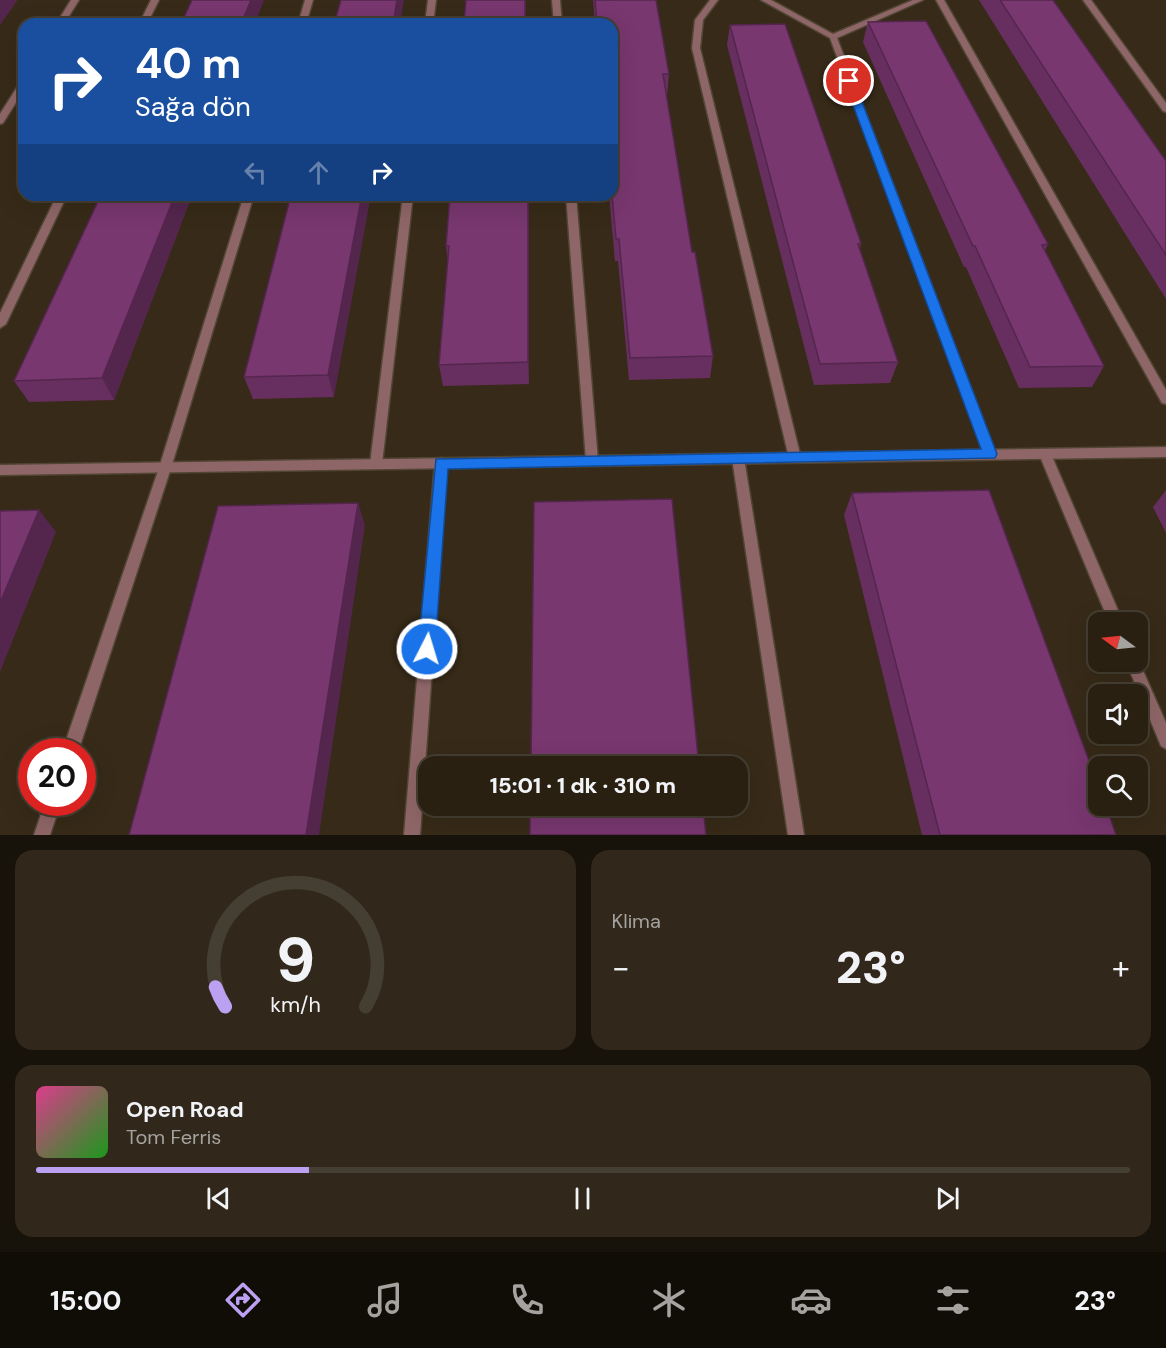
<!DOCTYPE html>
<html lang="tr">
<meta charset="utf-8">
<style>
body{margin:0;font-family:"DM Sans",sans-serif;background:#31281b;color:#f1f3f6;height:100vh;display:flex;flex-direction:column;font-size:22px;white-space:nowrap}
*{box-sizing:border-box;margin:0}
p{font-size:20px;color:#a5a39f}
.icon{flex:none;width:33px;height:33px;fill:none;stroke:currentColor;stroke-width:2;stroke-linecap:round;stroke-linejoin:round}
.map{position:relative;height:835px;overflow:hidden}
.panel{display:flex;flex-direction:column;gap:15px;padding:15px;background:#17120a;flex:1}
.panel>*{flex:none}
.top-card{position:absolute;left:18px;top:18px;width:600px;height:183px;border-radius:18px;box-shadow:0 6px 24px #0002,0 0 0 2px #453e32;background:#1a4fa0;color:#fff;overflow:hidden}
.needle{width:39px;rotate:285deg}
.buttons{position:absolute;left:1088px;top:612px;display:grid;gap:12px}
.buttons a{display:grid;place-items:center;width:60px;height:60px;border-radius:12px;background:#292012;box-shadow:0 6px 24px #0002,0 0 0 2px #453e32;font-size:30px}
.speed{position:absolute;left:18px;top:738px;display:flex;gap:12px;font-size:30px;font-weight:700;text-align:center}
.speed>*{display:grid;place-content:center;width:78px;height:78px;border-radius:50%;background:#292012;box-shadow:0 6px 24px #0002,0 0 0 2px #453e32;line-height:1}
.speed .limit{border:9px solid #d22;background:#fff;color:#111}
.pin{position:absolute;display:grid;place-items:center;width:51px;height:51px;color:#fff;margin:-26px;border:3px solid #fff;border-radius:50%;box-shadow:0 2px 6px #0007}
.me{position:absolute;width:66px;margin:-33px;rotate:5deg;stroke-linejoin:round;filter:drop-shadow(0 0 4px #0008)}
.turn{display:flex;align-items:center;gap:21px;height:126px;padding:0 18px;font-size:27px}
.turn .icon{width:78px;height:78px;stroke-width:2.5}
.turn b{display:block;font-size:42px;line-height:51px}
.lanes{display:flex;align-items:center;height:57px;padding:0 18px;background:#0003;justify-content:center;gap:30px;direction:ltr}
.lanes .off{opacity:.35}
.big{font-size:45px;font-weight:800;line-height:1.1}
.panel .tile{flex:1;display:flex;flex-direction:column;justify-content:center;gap:9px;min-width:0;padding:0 21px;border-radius:18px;background:#31281b}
.panel .dial{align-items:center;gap:0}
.dial svg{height:156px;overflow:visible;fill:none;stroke:#453e32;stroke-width:7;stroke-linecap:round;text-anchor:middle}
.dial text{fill:#f1f3f6;stroke:none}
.song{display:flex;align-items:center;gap:18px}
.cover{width:72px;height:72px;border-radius:9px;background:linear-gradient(135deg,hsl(330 70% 55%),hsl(120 70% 35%))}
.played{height:6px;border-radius:3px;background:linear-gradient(90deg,#bca0f2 25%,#453e32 25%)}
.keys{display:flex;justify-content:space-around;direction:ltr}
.heat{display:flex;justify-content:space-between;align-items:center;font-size:33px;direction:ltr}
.panel .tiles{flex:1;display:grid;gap:15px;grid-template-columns:1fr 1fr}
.tile:last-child{grid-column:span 2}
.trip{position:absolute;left:418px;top:756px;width:330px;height:60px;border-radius:18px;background:#292012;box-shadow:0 6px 24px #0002,0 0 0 2px #453e32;font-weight:800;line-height:60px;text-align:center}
.tab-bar{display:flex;height:96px;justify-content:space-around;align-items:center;background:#100d07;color:#a5a39f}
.tab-bar .icon{width:42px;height:42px}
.tab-bar .selected{color:#bca0f2}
.tab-bar b{font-size:27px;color:#f1f3f6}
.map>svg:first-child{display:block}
</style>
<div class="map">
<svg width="1166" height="835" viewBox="0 0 1166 835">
<rect width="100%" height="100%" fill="#372a18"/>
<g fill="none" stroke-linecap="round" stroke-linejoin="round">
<!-- lane casing -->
<g stroke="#514534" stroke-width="3">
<g id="lane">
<path d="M 71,0 L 79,0 L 64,24 L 56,24 Z"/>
<path d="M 151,0 L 159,0 L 147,24 L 139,24 Z"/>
<path d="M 305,0 L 313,0 L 306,24 L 298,24 Z"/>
<path d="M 428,0 L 436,0 L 433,24 L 425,24 Z"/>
<path d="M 552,0 L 560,0 L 562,24 L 554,24 Z"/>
<path d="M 710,0 L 718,0 L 703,20 L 700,48 L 801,458 L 799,461 L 791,461 L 789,458 L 692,48 L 695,20 Z"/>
<path d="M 761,0 L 771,0 L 833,34 L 913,0 L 923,0 L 837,38 L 996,454 L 994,457 L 986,457 L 984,454 L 830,38 Z"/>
<path d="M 936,0 L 944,0 L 1166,390 L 1166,404 L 1162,403 Z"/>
<path d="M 1083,0 L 1091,0 L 1166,103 L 1166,112 L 1163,111 Z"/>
<path d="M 24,80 L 24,90 L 3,123 L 0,124 L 0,114 L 21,81 Z"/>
<path d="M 57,195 L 67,195 L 6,324 L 0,328 L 0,313 Z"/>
<path d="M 244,195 L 254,195 L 171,468 L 78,752 L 62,752 L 159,468 Z"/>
<path d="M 403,195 L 413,195 L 382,464 L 380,468 L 372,468 L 370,464 Z"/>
<path d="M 566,195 L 576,195 L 598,461 L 596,465 L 588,465 L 586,461 Z"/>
<path d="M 1045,449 L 1049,451 L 1051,454 L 1123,622 L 1109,622 L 1039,454 L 1041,451 Z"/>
<path d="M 738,453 L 742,455 L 744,458 L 804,835 L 788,835 L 732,458 L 734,455 Z"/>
<path d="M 441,458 L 445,459 L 447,463 L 420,835 L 404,835 L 435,463 L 437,459 Z"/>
<path d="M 1137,657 L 1166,723 L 1166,749 L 1161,746 L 1126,662 L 1137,662 Z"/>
<path d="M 45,802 L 61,802 L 50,835 L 34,835 Z"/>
</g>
</g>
<!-- street casing -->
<g stroke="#514534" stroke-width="3">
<path id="street" d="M 1166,447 L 1166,457 L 0,475 L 0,465 Z"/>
</g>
<!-- lane -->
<use href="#lane" fill="#8f6667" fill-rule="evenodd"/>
<!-- street -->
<use href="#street" fill="#8f6667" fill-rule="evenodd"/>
</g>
<!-- wall -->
<g fill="#672f5f">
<path d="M 593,0 L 656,0 L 669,74 L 667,96 L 666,96 L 692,252 L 713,356 L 710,378 L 629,380 L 618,261 L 615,261 L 609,195 L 612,195 L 612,24 L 595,24 Z"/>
<path d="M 979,0 L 1053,0 L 1166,161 L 1166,299 Z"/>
<path d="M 868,22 L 1048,244 L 1045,251 L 1104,366 L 1092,387 L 1019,388 L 966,267 L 964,267 L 863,42 Z"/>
<path d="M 730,25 L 861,243 L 860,249 L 898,362 L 890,383 L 814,385 L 727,45 Z"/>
<path d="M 101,195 L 192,195 L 114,400 L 29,402 L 14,381 Z"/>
<path d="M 291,195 L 334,397 L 253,399 L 244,377 Z"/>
<path d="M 529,195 L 529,384 L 443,386 L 439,365 L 448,261 L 446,246 Z"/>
<path d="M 1166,490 L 1166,533 L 1153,507 Z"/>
<path d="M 852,493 L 1116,835 L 922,835 L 844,515 Z"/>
</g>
<!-- shaded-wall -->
<g fill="#54264e">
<path d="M 0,0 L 17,0 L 17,1 L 0,25 Z"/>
<path d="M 251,0 L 264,0 L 255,24 L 241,24 Z"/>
<path d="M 397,0 L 404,0 L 400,24 L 393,24 Z"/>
<rect x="525" y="0" width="1" height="24"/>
<path d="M 175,195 L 192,195 L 114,400 L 102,378 Z"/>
<path d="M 362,195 L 371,195 L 334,397 L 328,375 Z"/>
<path d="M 528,195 L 529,195 L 529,384 L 528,362 Z"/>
<path d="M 358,503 L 365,525 L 319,835 L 306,835 Z"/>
<path d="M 39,510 L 56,532 L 0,672 L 0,603 Z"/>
</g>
<!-- building -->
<g fill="#78376f" stroke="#54264e" stroke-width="1.5">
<path d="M 192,0 L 251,0 L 241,24 L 181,24 Z"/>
<path d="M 341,0 L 397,0 L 393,24 L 334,24 Z"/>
<path d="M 466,0 L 525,0 L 525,24 L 464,24 Z"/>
<path d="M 595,0 L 656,0 L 669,74 L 663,74 L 692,252 L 695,252 L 713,356 L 630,358 L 619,239 L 616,239 L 612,195 L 612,24 L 597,24 Z"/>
<path d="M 1000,0 L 1053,0 L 1166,161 L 1166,255 Z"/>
<path d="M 926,21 L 1048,244 L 1042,245 L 1104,366 L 1030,367 L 975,246 L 973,246 L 868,22 Z"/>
<path d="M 785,24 L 861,243 L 858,244 L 898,362 L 820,364 L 730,25 Z"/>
<path d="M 101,195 L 175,195 L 102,378 L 14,381 Z"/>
<path d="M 291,195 L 362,195 L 328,375 L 244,377 Z"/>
<path d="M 450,195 L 528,195 L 528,362 L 439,365 L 449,246 L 446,246 Z"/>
<path d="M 989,490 L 1098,785 L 1098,806 L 1106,806 L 1116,835 L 940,835 L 852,493 Z"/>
<path d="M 672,499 L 699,766 L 531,766 L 534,502 Z"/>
<path d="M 358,503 L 306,835 L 129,835 L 218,506 Z"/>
<path d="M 39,510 L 0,603 L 0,511 Z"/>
<path d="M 530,806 L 703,806 L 706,835 L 530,835 Z"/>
</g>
<!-- route -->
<path fill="#1a73e8" stroke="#114b97" stroke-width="1.5" d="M 849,78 L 854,81 L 997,454 L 995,458 L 448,469 L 435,649 L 432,654 L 427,657 L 421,654 L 418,649 L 436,459 L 981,449 L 844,81 Z"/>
</svg>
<div class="buttons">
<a><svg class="needle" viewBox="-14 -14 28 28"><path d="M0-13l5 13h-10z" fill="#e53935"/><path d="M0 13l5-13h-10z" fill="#a5a39f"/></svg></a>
<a><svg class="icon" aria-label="sound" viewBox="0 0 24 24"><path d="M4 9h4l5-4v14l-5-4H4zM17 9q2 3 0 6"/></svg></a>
<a><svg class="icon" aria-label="search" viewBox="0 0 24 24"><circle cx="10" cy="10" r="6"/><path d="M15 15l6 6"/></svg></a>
</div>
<div class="speed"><div class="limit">20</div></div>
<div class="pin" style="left:849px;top:81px;background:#d93025"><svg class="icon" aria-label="arrive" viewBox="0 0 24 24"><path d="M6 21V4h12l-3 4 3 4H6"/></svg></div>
<svg class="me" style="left:427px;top:649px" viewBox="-20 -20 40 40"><circle r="17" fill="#1a73e8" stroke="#fff" stroke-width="3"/><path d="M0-11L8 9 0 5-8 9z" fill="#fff"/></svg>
<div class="trip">15:01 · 1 dk · 310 m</div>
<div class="top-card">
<div class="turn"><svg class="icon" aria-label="right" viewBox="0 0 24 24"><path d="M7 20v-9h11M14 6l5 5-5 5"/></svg><div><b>40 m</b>Sağa dön</div></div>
<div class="lanes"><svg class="icon off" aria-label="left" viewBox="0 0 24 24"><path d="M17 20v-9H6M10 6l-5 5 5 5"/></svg><svg class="icon off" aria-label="ahead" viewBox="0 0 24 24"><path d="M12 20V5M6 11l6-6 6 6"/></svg><svg class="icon" aria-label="right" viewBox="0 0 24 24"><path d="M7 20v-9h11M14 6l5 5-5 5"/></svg></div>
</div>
</div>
<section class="panel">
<div class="tiles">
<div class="tile dial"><svg viewBox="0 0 100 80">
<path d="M14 69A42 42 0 1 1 86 69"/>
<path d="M14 69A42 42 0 0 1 9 59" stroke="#bca0f2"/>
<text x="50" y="56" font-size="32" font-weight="700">9</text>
<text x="50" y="72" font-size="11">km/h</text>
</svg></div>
<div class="tile"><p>Klima</p>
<div class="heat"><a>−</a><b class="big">23°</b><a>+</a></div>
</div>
<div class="tile">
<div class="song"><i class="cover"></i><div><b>Open Road</b><p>Tom Ferris</p></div></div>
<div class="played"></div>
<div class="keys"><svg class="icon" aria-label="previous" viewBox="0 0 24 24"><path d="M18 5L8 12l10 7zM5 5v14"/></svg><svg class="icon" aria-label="pause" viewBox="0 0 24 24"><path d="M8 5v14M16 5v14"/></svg><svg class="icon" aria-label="next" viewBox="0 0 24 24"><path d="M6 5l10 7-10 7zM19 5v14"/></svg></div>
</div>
</div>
</section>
<nav class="tab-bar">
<b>15:00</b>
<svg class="icon selected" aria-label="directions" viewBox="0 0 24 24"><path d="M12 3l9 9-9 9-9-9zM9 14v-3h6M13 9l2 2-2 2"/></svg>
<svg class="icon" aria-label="music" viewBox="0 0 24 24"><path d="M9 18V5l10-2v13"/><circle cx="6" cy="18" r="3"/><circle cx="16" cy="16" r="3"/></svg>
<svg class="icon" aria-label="phone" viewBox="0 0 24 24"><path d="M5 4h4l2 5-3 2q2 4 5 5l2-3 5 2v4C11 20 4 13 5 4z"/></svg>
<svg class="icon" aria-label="climate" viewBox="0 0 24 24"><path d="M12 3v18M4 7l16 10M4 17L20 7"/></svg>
<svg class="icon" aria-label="car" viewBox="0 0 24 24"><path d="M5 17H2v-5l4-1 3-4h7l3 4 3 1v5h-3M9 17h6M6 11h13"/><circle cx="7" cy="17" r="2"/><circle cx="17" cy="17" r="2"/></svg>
<svg class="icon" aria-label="filters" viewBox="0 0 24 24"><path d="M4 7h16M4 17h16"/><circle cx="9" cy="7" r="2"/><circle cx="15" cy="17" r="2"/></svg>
<b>23°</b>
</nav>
